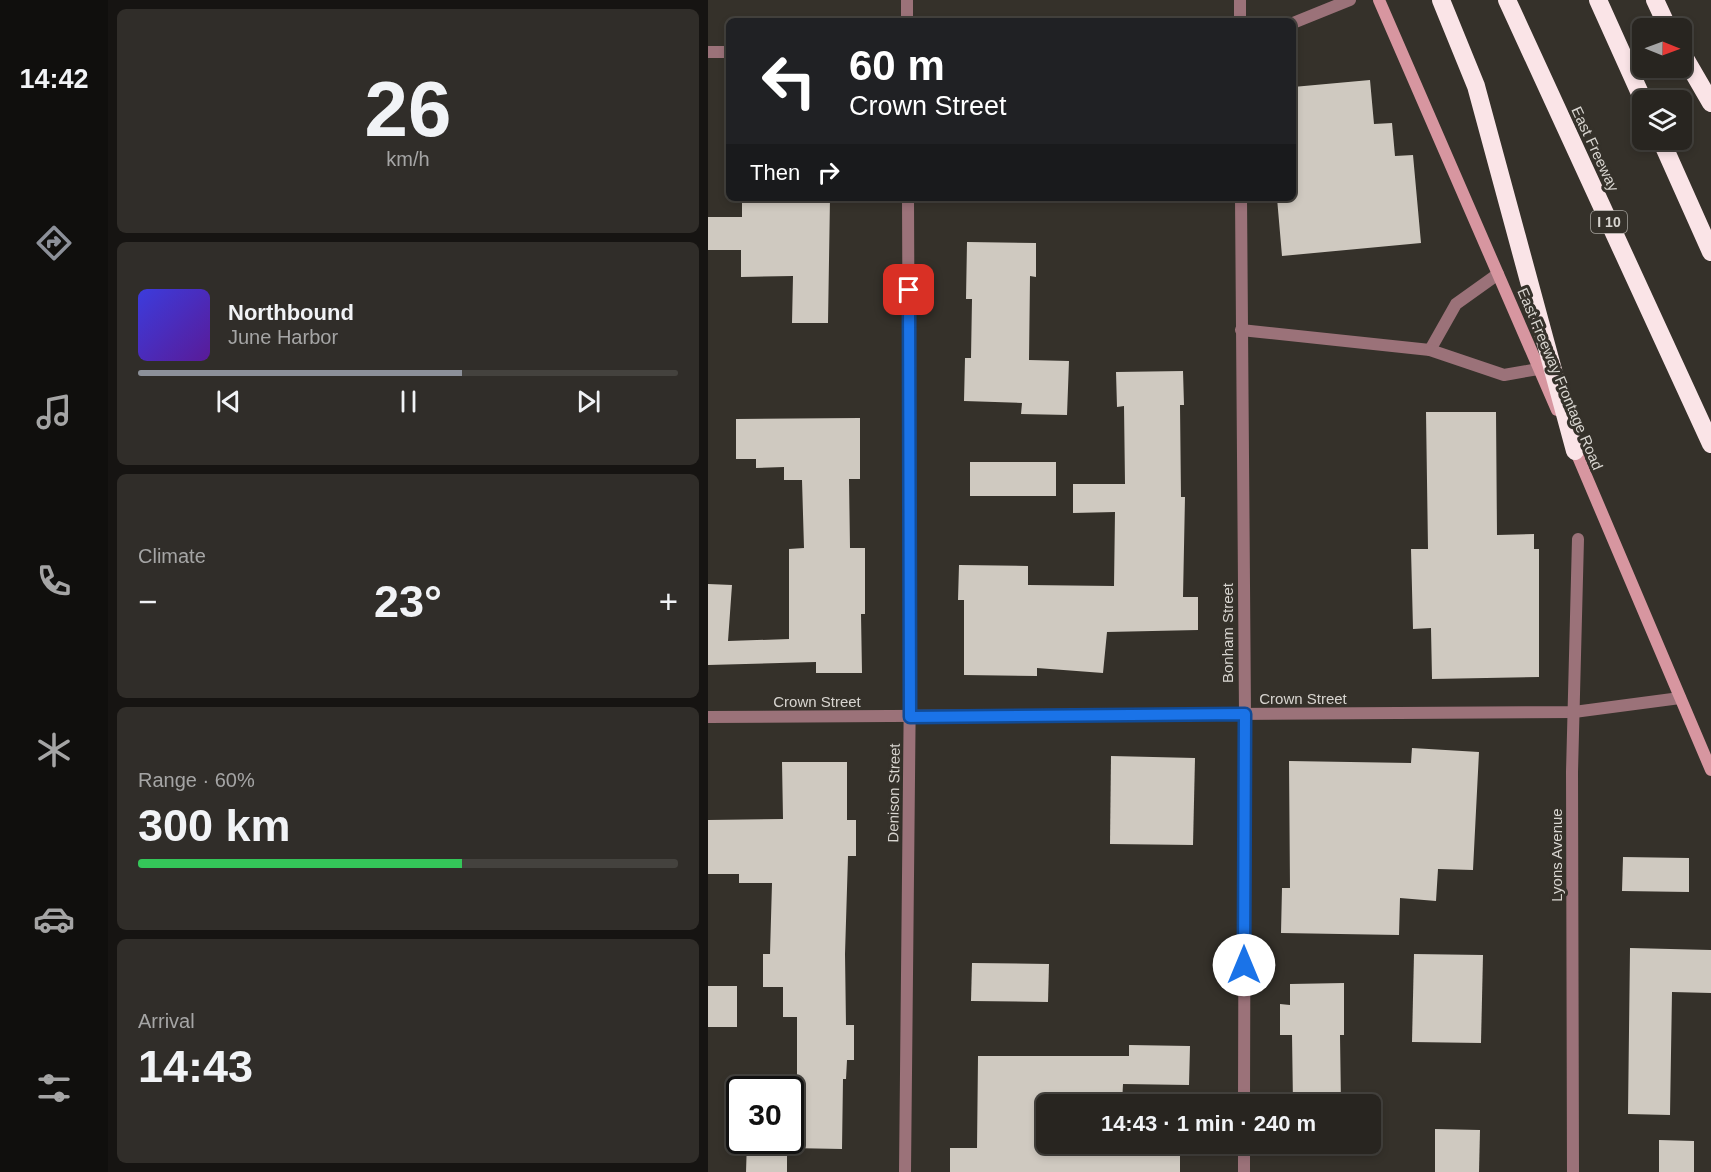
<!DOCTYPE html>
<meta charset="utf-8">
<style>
body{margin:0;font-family:Arial,sans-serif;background:#302d29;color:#f1f3f6;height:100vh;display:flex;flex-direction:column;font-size:22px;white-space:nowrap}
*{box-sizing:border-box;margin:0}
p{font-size:20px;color:#a5a5a5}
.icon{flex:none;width:33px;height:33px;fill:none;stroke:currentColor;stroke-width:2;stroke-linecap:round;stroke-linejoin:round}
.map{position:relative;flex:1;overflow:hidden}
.side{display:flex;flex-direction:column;gap:9px;padding:9px;background:#161412;width:600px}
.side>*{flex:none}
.banner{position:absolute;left:18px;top:18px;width:570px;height:183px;border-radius:9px;box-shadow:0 3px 9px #0003,0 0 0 2px #44423e;background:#202124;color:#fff;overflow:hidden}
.needle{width:39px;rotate:91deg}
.controls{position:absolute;left:924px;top:18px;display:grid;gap:12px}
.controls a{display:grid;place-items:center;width:60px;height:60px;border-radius:9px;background:#282520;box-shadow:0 3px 9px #0003,0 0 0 2px #44423e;font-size:30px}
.speed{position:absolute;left:18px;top:1076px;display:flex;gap:12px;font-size:30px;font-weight:700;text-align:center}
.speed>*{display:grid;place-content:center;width:78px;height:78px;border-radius:50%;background:#282520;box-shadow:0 3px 9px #0003,0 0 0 2px #44423e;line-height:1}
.speed .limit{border:3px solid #111;border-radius:9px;background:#fff;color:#111}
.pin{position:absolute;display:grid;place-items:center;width:51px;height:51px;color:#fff;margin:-26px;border-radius:12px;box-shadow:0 3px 9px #0006}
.me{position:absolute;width:66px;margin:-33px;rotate:0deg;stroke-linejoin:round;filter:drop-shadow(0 0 4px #0008)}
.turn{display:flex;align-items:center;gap:21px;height:126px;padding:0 24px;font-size:27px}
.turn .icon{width:78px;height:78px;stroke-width:2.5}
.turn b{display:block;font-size:42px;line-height:51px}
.then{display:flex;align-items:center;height:57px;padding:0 24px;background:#0003;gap:12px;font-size:22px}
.big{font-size:45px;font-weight:700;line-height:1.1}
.side .card{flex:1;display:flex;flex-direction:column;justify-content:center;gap:9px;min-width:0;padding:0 21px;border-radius:9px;background:#302d29}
.side .dial{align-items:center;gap:0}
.dial b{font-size:78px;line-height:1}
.song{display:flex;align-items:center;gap:18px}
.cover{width:72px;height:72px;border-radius:9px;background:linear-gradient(135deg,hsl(240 70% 55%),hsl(270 70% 35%))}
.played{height:6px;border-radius:3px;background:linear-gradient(90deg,#8c9099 60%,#44423e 60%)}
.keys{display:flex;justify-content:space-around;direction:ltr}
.heat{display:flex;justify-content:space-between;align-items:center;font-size:33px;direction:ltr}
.charge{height:9px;border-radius:4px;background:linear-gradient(90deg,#34c759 60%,#44423e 0)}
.trip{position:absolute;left:328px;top:1094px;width:345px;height:60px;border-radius:9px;background:#282520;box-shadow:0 3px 9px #0003,0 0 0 2px #44423e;font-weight:700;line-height:60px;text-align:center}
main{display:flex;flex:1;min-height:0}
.tabs{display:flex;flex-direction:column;width:108px;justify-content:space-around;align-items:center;background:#100f0d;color:#a5a5a5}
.tabs .icon{width:42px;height:42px}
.tabs .current{color:#8c9099}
.tabs b{font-size:27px;color:#f1f3f6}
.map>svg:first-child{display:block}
</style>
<main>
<nav class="tabs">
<b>14:42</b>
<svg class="icon current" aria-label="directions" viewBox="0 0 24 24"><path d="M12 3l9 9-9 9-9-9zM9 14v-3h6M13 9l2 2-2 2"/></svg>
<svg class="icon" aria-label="music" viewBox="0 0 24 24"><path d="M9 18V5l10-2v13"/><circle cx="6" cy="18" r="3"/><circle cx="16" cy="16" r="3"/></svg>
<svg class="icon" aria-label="phone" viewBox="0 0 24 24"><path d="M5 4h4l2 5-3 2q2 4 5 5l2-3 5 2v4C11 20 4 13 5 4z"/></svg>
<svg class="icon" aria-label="climate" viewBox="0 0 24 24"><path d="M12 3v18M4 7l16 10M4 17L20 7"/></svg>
<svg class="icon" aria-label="car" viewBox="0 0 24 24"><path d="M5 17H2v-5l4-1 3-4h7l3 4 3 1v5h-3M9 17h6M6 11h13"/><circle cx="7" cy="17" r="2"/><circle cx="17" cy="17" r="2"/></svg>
<svg class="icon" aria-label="filters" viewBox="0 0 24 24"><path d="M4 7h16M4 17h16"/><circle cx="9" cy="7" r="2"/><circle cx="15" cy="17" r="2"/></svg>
</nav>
<section class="side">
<div class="card dial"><b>26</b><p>km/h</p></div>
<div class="card">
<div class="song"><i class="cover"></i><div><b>Northbound</b><p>June Harbor</p></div></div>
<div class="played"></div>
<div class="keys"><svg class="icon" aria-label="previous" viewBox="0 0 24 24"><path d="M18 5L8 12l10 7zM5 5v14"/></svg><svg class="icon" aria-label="pause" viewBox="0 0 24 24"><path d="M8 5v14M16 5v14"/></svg><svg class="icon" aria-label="next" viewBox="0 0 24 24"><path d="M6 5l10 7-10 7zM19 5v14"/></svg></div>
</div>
<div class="card"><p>Climate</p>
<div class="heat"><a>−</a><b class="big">23°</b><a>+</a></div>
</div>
<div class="card"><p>Range · 60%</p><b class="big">300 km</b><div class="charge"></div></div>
<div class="card"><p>Arrival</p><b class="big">14:43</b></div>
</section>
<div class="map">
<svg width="1003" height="1172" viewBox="0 0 1003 1172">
<rect width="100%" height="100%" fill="#35312a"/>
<!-- building -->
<g fill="#cfc9c0">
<path d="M 662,80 L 666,124 L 684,123 L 687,156 L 705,155 L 713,243 L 574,256 L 569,198 L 585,198 L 585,87 Z"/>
<path d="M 34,198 L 122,198 L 120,323 L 84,323 L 85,276 L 33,277 L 33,250 L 0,250 L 0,217 L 34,217 Z"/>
<path d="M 259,242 L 328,243 L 328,277 L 322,276 L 321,360 L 361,361 L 359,415 L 313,414 L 314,403 L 256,401 L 257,358 L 263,358 L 264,299 L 258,299 Z"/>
<path d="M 475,371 L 476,405 L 472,405 L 473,497 L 477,497 L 475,597 L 490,597 L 490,630 L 399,632 L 395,673 L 329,668 L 329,676 L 256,675 L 256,600 L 250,600 L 251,565 L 320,566 L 320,585 L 406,586 L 407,512 L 365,513 L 365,484 L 417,484 L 416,406 L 409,407 L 408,372 Z"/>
<path d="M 718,412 L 788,412 L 789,535 L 826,534 L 826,549 L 831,549 L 831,677 L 724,679 L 723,628 L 705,629 L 703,549 L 720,549 Z"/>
<path d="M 152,418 L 152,479 L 141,479 L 142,548 L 157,548 L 157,614 L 153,614 L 154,673 L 108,673 L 108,662 L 0,665 L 0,584 L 24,585 L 20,641 L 81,639 L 81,549 L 96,548 L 94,480 L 76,480 L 76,467 L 48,468 L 48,459 L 28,459 L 28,419 Z"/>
<rect x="262" y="462" width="86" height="34"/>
<path d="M 704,748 L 771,752 L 765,870 L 730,869 L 728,901 L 692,898 L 691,935 L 573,933 L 574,888 L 582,888 L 581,761 L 703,763 Z"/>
<path d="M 403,756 L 487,758 L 485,845 L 402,844 Z"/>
<path d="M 74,762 L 139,762 L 139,820 L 148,820 L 148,856 L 140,856 L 137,954 L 138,1025 L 146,1025 L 146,1060 L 139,1060 L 138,1079 L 135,1079 L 134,1149 L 82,1148 L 82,1088 L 89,1088 L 89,1017 L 75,1017 L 75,987 L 55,987 L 55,954 L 62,954 L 64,883 L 31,883 L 31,874 L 0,874 L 0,820 L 75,819 Z"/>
<path d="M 915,857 L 981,858 L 981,892 L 914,891 Z"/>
<path d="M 922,948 L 1003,950 L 1003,993 L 964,992 L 962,1115 L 920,1114 Z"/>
<path d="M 706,954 L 775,955 L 773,1043 L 704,1042 Z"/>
<path d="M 264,963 L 341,964 L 340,1002 L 263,1001 Z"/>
<path d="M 636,983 L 636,1035 L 632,1035 L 633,1104 L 585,1104 L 584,1035 L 572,1035 L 572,1004 L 582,1005 L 582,984 Z"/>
<rect x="0" y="986" width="29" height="41"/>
<path d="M 421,1045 L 482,1046 L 481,1085 L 415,1084 L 414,1104 L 339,1104 L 339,1143 L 472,1143 L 472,1172 L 242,1172 L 242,1148 L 269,1148 L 270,1056 L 421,1056 Z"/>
<path d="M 727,1129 L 772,1130 L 771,1172 L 727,1172 Z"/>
<path d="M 39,1140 L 79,1140 L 79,1172 L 38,1172 Z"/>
<path d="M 951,1140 L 986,1141 L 986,1172 L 951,1172 Z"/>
</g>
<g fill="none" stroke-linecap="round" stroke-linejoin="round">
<!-- lane -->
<g stroke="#9b7279" stroke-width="12">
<path d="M 533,330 L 722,350 L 748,304 L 790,274"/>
<path d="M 722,350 L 796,375 L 830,369"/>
</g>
<!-- street -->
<g stroke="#9b7279" stroke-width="12">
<path d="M 199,0 L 199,21"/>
<path d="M 532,0 L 532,21"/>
<path d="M 585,23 L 642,0"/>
<path d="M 0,52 L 21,52"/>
<path d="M 533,198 L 537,714 L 536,1104"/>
<path d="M 0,717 L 866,712 L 972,698"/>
<path d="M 536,1143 L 536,1172"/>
<path d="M 197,1172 L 202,680 L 200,198"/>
<path d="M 865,1172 L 864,772 L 870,539"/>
</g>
<!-- secondary -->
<g stroke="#d796a0" stroke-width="12">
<path d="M 671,0 L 849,410"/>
<path d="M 865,445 L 1003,770"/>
</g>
<!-- highway -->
<g stroke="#fae4e7" stroke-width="18">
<path d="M 733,0 L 768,86 L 867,451"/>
<path d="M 799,0 L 1003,444"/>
<path d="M 890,0 L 935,100"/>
<path d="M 947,0 L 960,28"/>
<path d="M 974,53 L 1003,103"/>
<path d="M 953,140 L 1003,252"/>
</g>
</g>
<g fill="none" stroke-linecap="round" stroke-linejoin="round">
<!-- route casing -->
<g stroke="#114b97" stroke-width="15">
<path id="route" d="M 201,290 L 202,717 L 537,714 L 536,965"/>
</g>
<!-- route -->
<use href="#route" stroke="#1a73e8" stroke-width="10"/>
</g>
<g text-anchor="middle" stroke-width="6" stroke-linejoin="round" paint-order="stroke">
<!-- shield labels -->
<rect fill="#35312a" stroke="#a7a49e" stroke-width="1.5" x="883" y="211" width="36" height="22" rx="4.5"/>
<g font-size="14" font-weight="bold" fill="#d8d5d0">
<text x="901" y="227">I 10</text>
</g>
<!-- street labels -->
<g font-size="15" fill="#d8d5d0" stroke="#35312a">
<text transform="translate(887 149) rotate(65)" y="5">East Freeway</text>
<text transform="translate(852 379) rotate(67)" y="5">East Freeway Frontage Road</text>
<text transform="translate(520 633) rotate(-90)" y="5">Bonham Street</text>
<text x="595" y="704">Crown Street</text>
<text x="109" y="707">Crown Street</text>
<text transform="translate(186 793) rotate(-89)" y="5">Denison Street</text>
<text transform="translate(849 855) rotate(-90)" y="5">Lyons Avenue</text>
</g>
</g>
</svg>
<div class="controls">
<a><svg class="needle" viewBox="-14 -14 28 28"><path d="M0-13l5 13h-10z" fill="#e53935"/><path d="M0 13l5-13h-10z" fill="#a5a5a5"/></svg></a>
<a><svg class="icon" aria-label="layers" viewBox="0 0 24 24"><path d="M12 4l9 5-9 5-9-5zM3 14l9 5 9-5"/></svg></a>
</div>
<div class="speed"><div class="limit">30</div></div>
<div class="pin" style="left:201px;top:290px;background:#d93025"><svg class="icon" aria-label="arrive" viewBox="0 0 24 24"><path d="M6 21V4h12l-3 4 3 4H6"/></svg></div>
<svg class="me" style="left:536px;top:965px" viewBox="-20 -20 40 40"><circle r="19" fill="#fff"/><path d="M0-13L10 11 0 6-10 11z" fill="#1a73e8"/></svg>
<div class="trip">14:43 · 1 min · 240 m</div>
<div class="banner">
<div class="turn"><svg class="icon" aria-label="left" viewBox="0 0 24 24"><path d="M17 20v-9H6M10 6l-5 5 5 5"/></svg><div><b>60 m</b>Crown Street</div></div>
<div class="then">Then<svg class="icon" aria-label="right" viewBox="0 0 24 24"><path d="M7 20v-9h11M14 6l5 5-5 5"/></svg></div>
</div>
</div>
</main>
